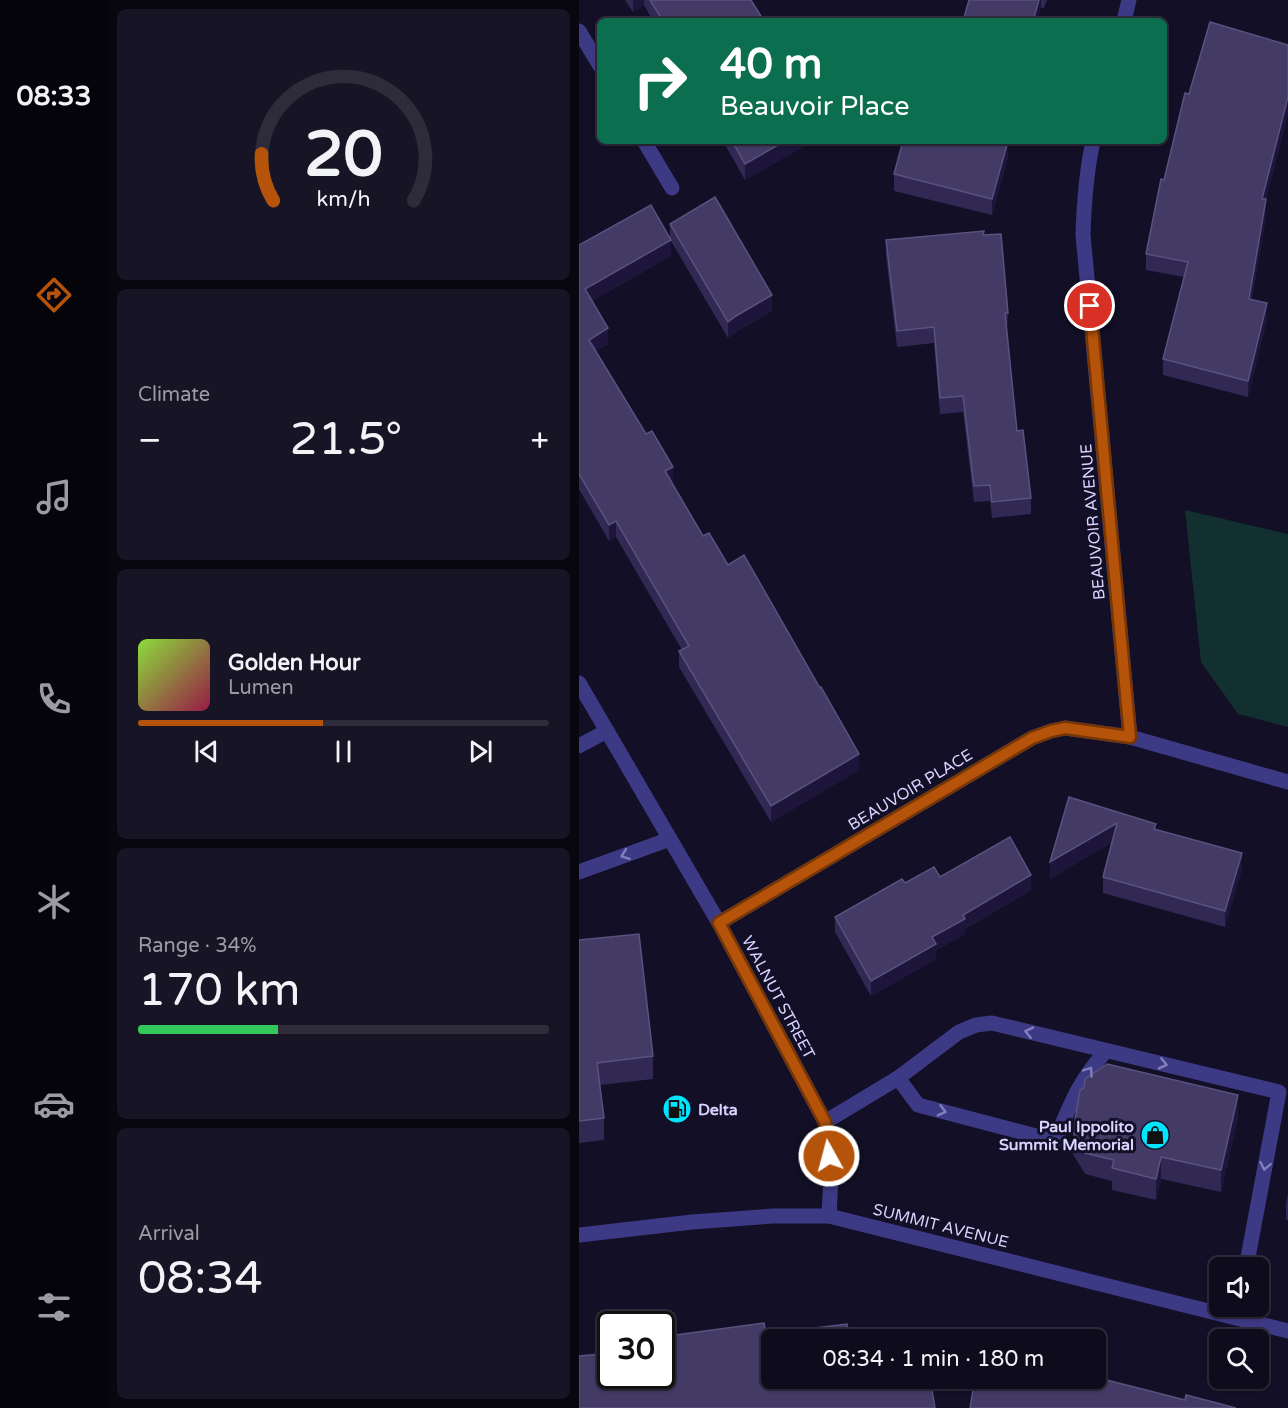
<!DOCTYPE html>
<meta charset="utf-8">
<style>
body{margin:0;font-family:"Varela Round",sans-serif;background:#171425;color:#f1f3f6;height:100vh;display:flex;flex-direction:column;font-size:22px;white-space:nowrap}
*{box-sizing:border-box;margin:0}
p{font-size:20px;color:#9b9ba3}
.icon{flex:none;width:33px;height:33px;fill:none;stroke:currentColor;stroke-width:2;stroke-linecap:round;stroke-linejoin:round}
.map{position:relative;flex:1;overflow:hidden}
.side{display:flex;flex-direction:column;gap:9px;padding:9px;background:#08060f;width:471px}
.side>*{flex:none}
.banner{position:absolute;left:18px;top:18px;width:570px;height:126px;border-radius:9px;box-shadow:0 2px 4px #0004,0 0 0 2px #2e2b3b;background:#0b6e4f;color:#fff;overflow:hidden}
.buttons{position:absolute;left:630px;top:1257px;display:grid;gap:12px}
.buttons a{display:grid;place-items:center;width:60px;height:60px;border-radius:9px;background:#0e0b1c;box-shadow:0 2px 4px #0004,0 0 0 2px #2e2b3b;font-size:30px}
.speed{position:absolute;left:18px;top:1311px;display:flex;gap:12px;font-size:30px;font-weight:700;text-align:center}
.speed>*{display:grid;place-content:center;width:78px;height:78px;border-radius:50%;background:#0e0b1c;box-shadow:0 2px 4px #0004,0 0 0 2px #2e2b3b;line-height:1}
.speed .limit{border:3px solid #111;border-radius:9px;background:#fff;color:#111}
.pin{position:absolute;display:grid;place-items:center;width:51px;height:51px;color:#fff;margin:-26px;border:3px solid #fff;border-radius:50%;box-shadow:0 2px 6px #0007}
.me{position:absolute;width:66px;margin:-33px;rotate:353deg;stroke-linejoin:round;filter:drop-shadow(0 0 4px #0008)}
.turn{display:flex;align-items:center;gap:21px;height:126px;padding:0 24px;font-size:27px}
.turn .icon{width:78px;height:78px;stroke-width:2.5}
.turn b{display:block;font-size:42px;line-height:51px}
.big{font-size:45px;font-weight:600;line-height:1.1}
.side .widget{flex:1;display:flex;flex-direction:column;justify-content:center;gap:9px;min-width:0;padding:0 21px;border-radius:9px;background:#171425}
.side .dial{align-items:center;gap:0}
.dial svg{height:156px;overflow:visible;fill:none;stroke:#2e2b3b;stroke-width:7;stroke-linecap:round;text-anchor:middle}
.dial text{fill:#f1f3f6;stroke:none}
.song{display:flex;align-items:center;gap:18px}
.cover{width:72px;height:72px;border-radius:9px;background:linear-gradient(135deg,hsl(90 70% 55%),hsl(340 70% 35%))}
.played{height:6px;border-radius:3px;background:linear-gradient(90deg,#b45309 45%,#2e2b3b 45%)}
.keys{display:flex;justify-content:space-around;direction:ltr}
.heat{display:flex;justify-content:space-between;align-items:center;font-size:33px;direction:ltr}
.charge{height:9px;border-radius:4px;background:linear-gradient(90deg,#34c759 34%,#2e2b3b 0)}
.trip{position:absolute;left:182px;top:1329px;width:345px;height:60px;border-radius:9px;background:#0e0b1c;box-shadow:0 2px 4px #0004,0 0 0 2px #2e2b3b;font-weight:600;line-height:60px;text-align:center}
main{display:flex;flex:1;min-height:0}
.dock{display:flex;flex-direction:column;width:108px;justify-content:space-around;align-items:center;background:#06040b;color:#9b9ba3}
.dock .icon{width:42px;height:42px}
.dock .active{color:#b45309}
.dock b{font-size:27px;color:#f1f3f6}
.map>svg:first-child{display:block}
</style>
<main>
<nav class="dock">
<b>08:33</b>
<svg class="icon active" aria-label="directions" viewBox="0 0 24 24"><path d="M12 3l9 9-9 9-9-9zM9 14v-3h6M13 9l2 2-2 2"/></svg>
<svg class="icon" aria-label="music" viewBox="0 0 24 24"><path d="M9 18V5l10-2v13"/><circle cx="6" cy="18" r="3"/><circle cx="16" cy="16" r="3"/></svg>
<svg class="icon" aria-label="phone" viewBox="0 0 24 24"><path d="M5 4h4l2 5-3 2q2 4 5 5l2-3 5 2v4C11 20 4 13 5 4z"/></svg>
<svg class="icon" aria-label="climate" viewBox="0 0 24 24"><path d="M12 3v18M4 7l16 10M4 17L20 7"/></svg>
<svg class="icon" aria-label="car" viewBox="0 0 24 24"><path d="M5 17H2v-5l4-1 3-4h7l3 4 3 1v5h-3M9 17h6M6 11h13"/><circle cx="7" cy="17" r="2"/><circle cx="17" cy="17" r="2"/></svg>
<svg class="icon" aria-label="filters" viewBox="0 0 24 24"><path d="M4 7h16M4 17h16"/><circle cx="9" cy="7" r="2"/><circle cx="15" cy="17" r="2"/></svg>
</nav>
<section class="side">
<div class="widget dial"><svg viewBox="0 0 100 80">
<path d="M14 69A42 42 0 1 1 86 69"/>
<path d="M14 69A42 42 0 0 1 8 45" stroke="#b45309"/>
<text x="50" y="56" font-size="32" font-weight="700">20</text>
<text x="50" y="72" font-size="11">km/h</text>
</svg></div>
<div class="widget"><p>Climate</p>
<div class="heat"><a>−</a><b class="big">21.5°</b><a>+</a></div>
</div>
<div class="widget">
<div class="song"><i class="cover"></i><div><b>Golden Hour</b><p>Lumen</p></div></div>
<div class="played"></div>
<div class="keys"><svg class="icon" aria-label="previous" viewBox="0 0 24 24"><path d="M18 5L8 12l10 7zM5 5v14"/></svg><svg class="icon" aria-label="pause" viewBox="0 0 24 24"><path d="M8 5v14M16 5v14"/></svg><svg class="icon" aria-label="next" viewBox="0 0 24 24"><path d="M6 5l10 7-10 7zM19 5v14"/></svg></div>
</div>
<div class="widget"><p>Range · 34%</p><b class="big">170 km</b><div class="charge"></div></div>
<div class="widget"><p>Arrival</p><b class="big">08:34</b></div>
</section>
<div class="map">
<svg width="709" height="1408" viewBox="0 0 709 1408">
<rect width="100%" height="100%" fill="#130f26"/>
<!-- green -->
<path fill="#12302f" d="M 606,510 L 709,534 L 709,727 L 659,714 L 622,662 Z"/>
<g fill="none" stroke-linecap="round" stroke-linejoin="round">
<!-- service -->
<g stroke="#3d3a85" stroke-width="15">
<path d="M 0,746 L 28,731"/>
<path d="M 0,872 L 91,839"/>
<path d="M 319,1078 L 339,1105 L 476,1141 C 491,1106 500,1080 527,1051"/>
<path d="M 246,1122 L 319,1078 L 380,1032 L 397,1025 L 413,1023 L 700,1092 L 667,1268"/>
</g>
<!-- minor -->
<g stroke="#3d3a85" stroke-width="15">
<path d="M 545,21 L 550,0"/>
<path d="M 0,31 L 21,66"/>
<path d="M 65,141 L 93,188"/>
<path d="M 514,141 C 507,173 505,203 504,235 L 551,737"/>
<path d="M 0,683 L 140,923 L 246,1122 L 252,1175 L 250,1216"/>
<path d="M 140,923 L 453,738 L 472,731 L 486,728 L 551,737 L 709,782"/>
</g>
<!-- tertiary -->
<path stroke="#3d3a85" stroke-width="15" d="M 0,1235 L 113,1222 L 194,1216 L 250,1216 L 709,1331"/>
</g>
<!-- wall -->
<g fill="#312854">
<path d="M 46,0 L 172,0 L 185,21 L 74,21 L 65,5 L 54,12 Z"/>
<path d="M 390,0 L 468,0 L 465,8 Z"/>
<path d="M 709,45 L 709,114 L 687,199 L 687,216 L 673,299 L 688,319 L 669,397 L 584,375 L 584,359 L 605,277 L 567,270 L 567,254 L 585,180 Z"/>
<path d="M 144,141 L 234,141 L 166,180 Z"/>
<path d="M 429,157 L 413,215 L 315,191 L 315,174 Z"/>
<path d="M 91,224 L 193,311 L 157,332 L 149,338 L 92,241 L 92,256 L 13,301 L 29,344 L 17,351 L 94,483 L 93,483 L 124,536 L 149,565 L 280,770 L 192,822 L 100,667 L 100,651 L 103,650 L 37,537 L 30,541 L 0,489 L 0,245 L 91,239 Z"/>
<path d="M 405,235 L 429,313 L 428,329 L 438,431 L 452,498 L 452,514 L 413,518 L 411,501 L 395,502 L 384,412 L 361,414 L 355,343 L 318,347 L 307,256 L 307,240 Z"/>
<path d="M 490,797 L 577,829 L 663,869 L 646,927 L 524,893 L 524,877 L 533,842 L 471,879 Z"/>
<path d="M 361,877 L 452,890 L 386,929 L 386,934 L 357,950 L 357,959 L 292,996 L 256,932 L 256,917 Z"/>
<path d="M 0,940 L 74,1056 L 74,1079 L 21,1085 L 25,1118 L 25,1140 L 0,1143 Z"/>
<path d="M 659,1117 L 642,1192 L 582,1179 L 577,1200 L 533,1190 L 533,1181 L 506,1174 L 494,1154 L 494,1132 Z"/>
<path d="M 709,1195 L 709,1220 L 707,1220 L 707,1203 Z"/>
</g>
<!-- shaded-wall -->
<g fill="#1d163a">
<path d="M 54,0 L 65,0 L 65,5 L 54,12 Z"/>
<path d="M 460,0 L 462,0 L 462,7 L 458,21 L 454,21 Z"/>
<path d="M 709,97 L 709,114 L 683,215 L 683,199 Z"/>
<path d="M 206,141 L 234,141 L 166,180 L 166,164 Z"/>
<path d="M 429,141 L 429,157 L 413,215 L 413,199 Z"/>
<path d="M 687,199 L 687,216 L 670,315 L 670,299 Z"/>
<path d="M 92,240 L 92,256 L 6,305 L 6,289 Z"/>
<path d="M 193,295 L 193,311 L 157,332 L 149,338 L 149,322 L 157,316 Z"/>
<path d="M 688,303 L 688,319 L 669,397 L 669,381 Z"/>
<path d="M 29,328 L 29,344 L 10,355 L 10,340 Z"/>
<path d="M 94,467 L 94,483 L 86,487 L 86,471 Z"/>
<path d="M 37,521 L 37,537 L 30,541 L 30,525 Z"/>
<path d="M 280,754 L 280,770 L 192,822 L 192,806 Z"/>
<path d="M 538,823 L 538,839 L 471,879 L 471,862 Z"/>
<path d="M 663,853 L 663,869 L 646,927 L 646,911 Z"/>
<path d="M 452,875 L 452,890 L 386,929 L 386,934 L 357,950 L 357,959 L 292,996 L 292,981 L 384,915 Z"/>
<path d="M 659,1095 L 659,1117 L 642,1192 L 642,1170 Z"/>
<path d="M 582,1157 L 582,1179 L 577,1200 L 577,1179 Z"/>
</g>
<!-- building -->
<g fill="#433a66" stroke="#5a527e" stroke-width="1.5">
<path d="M 71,0 L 172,0 L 185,21 L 84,21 Z"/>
<path d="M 390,0 L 460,0 L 454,21 L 384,21 Z"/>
<path d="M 631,22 L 709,45 L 709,97 L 683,199 L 687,199 L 670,299 L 688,303 L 669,381 L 584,359 L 609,262 L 567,254 L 582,179 L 585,180 L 606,93 L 610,94 Z"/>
<path d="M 153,141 L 206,141 L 166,164 Z"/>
<path d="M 324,141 L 429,141 L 413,199 L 315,174 Z"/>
<path d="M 136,197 L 193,295 L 157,316 L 149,322 L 91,224 Z"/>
<path d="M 72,205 L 92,240 L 6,289 L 29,328 L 10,340 L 67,434 L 73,431 L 94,467 L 86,471 L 124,536 L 130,533 L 149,565 L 165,555 L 241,688 L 242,687 L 280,754 L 192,806 L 100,651 L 110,646 L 37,521 L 30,525 L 0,474 L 0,245 Z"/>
<path d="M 405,231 L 404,235 L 422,234 L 429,313 L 426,313 L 438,431 L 444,430 L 452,498 L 413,502 L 411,485 L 395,486 L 384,396 L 361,398 L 355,327 L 318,331 L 307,240 Z"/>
<path d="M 490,797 L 577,824 L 575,829 L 663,853 L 646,911 L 524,877 L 538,823 L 471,862 Z"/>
<path d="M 431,837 L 452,875 L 384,915 L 386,919 L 353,937 L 357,944 L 292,981 L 256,917 L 323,879 L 326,883 L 355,867 L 361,877 Z"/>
<path d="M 60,934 L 74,1056 L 18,1063 L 25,1118 L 0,1121 L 0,940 Z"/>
<path d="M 528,1064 L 659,1095 L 642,1170 L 582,1157 L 577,1179 L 533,1168 L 535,1160 L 506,1153 L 494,1132 L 501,1090 L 505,1088 L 506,1079 Z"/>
<path d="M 185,1323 L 187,1334 L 268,1324 L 270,1340 L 192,1340 L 192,1378 L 351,1378 L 356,1408 L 0,1408 L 0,1356 L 32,1353 L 32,1376 L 82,1376 L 82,1337 Z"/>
<path d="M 516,1377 L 606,1400 L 607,1395 L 657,1408 L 391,1408 L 396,1378 L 516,1378 Z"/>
</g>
<!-- one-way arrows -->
<defs><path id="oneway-chevron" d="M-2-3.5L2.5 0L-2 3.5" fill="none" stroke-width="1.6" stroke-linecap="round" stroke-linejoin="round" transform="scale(1.5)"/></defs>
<g stroke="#837fbc">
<use href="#oneway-chevron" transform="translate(46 855) rotate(160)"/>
<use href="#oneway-chevron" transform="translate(450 1032) rotate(-167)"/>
<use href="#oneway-chevron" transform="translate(584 1064) rotate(13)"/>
<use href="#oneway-chevron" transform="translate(510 1071) rotate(-55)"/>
<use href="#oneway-chevron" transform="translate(363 1111) rotate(15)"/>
<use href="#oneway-chevron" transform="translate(686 1166) rotate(101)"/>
</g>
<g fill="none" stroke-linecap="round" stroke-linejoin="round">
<!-- route casing -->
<g stroke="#753606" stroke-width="15">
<path id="route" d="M 250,1156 L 246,1122 L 140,923 L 453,738 L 472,731 L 486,728 L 551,737 L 511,306"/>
</g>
<!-- route -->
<use href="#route" stroke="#b45309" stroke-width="10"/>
</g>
<!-- icons -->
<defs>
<g id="fuel-disc" transform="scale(1.5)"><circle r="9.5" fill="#00e5ff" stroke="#130f26"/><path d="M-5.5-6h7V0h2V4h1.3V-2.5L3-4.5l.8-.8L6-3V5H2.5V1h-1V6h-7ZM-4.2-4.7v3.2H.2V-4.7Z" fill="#111"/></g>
<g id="shop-disc" transform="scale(1.5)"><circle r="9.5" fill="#00e5ff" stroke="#130f26"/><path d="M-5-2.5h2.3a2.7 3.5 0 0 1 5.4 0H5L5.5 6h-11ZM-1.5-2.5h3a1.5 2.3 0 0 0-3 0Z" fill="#111"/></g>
</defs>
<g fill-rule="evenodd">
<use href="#fuel-disc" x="98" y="1109"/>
<use href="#shop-disc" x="576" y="1135"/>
</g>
<g text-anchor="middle" stroke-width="6" stroke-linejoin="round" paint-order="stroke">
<!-- street labels -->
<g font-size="16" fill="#d9d4ff" stroke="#130f26">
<text transform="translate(513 522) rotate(-95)" y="6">BEAUVOIR AVENUE</text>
<text transform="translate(331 789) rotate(-31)" y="6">BEAUVOIR PLACE</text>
<text transform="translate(200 997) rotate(62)" y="6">WALNUT STREET</text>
<text transform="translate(362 1225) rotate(14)" y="6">SUMMIT AVENUE</text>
</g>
<!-- poi labels -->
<g font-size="16" font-weight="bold" fill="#d9d4ff" stroke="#130f26" text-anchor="start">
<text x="119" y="1115">Delta</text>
<text x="555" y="1132" text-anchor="end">Paul Ippolito<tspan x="555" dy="18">Summit Memorial</tspan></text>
</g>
</g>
</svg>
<div class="buttons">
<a><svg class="icon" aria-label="sound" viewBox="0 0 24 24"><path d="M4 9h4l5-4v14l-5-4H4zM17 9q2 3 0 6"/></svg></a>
<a><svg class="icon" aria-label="search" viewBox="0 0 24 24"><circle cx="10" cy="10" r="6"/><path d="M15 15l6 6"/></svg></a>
</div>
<div class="speed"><div class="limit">30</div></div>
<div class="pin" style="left:511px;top:306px;background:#d93025"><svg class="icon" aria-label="arrive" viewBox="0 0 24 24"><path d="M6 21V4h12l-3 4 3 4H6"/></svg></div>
<svg class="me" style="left:250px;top:1156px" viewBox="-20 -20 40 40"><circle r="17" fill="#b45309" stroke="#fff" stroke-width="3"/><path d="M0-11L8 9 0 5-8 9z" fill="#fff"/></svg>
<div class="trip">08:34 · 1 min · 180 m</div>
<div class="banner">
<div class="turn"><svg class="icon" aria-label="right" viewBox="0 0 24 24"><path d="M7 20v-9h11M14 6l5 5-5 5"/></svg><div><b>40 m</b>Beauvoir Place</div></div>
</div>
</div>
</main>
